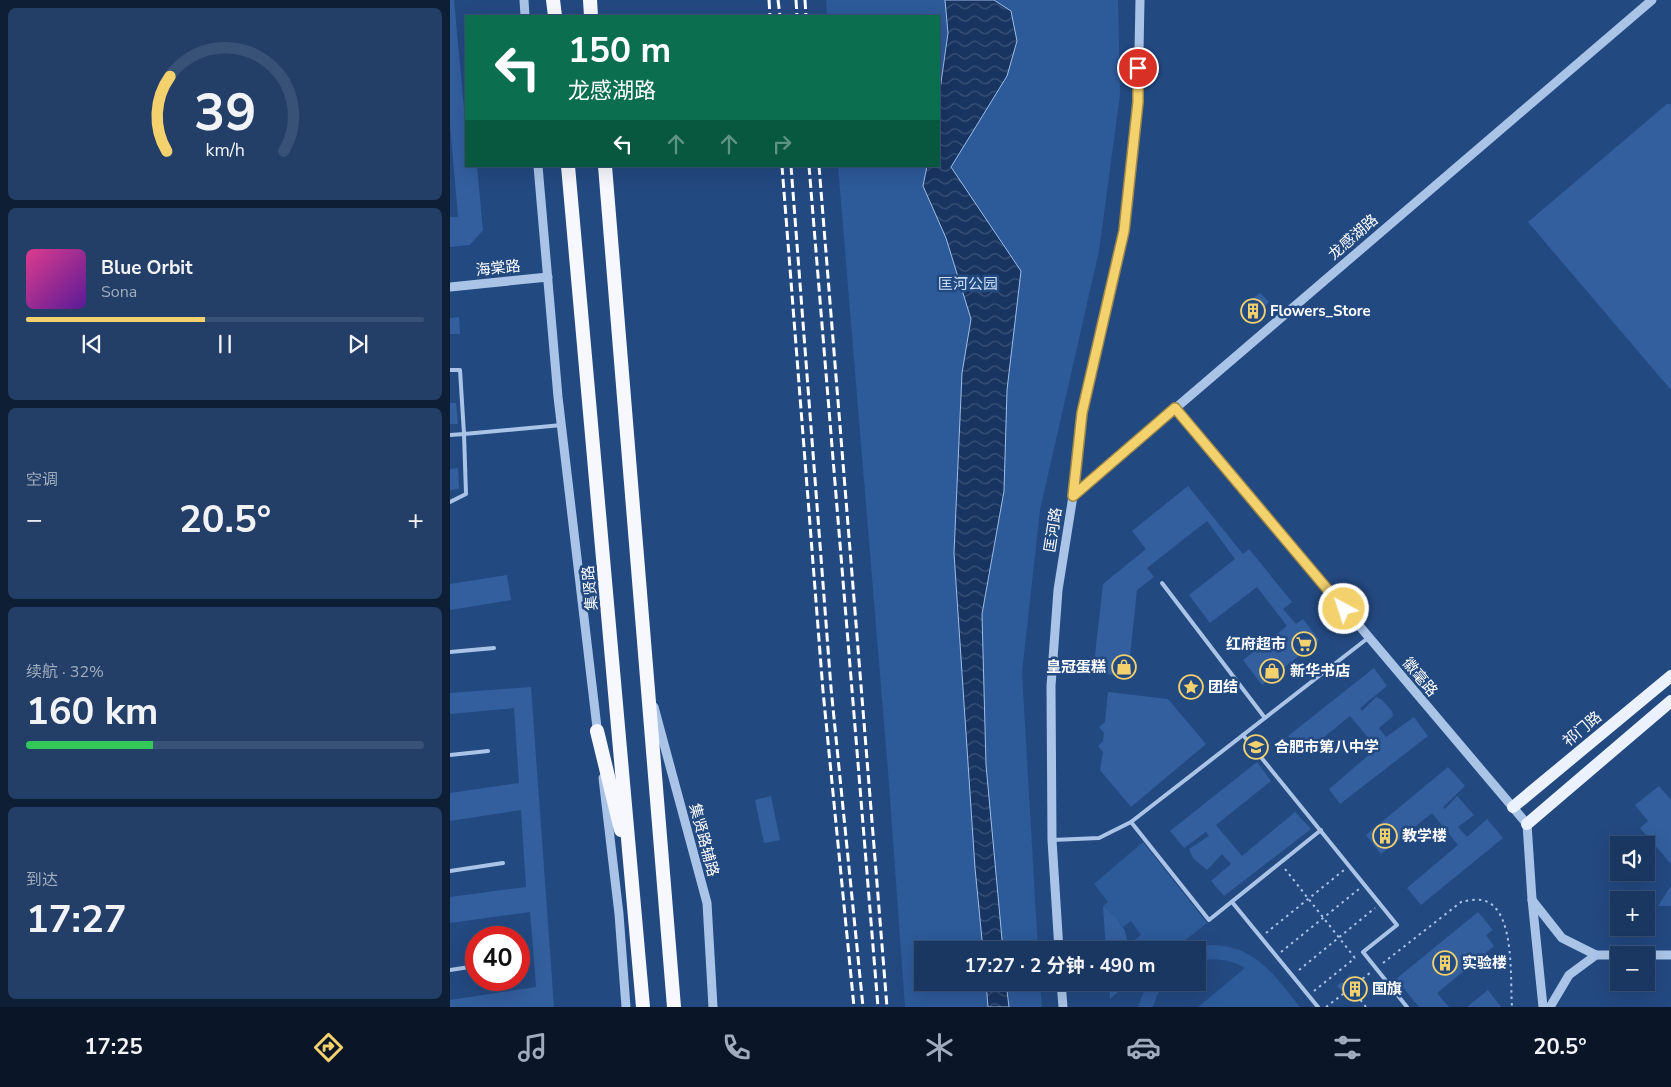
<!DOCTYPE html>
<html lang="zh">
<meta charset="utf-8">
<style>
body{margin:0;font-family:"Nunito Sans","Noto Sans SC",sans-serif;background:#233f67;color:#f1f3f6;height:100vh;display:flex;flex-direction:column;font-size:19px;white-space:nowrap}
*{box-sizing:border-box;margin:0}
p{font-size:16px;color:#9facbd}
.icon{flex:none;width:28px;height:28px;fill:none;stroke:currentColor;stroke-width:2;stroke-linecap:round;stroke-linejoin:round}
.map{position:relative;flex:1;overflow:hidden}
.panel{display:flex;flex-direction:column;gap:8px;padding:8px;background:#0e1e35;width:450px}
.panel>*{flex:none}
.guide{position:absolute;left:15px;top:15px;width:475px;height:152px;border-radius:0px;box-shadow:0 5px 20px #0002,0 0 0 1px #385176;background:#0b6e4f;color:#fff;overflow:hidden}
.buttons{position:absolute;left:1160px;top:836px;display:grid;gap:10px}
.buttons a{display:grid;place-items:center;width:45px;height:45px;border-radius:0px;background:#1a3761;box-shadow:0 5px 20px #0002,0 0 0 1px #385176;font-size:25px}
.speed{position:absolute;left:15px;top:926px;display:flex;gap:10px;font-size:25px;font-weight:700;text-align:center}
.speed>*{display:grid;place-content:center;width:65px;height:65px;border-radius:50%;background:#1a3761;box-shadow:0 5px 20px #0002,0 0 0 1px #385176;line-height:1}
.speed .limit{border:8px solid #d22;background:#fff;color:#111}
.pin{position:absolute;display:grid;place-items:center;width:42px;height:42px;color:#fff;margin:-21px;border:2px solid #fff;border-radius:50%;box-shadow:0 1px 5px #0007}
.me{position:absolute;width:55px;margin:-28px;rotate:320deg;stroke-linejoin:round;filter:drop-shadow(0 0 4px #0008)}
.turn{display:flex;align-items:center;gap:18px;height:105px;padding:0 20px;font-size:22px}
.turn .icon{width:65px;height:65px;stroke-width:2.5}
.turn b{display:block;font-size:35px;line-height:42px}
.lanes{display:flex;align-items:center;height:48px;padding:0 20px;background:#0003;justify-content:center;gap:25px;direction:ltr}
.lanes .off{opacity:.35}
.big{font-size:38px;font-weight:700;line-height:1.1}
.panel .card{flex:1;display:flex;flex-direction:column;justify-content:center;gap:8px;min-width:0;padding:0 18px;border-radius:8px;background:#233f67}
.panel .dial{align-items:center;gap:0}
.dial svg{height:130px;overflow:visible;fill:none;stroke:#385176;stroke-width:7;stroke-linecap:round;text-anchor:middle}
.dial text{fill:#f1f3f6;stroke:none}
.song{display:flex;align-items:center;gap:15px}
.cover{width:60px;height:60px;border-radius:8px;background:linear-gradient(135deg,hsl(330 70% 55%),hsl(270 70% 35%))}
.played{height:5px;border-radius:2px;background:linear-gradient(90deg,#f3d16d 45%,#385176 45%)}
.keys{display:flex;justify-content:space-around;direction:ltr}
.heat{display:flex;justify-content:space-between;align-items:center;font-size:28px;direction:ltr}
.charge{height:8px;border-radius:4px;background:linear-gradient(90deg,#34c759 32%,#385176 0)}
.trip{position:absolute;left:464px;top:941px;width:292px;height:50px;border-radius:0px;background:#1a3761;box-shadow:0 5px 20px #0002,0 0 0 1px #385176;font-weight:700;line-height:50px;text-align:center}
.menu{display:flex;height:80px;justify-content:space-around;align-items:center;background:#0a1627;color:#9facbd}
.menu .icon{width:35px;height:35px}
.menu .selected{color:#f3d16d}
.menu b{font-size:22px;color:#f1f3f6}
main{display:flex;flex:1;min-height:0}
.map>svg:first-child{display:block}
</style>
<main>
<section class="panel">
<div class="card dial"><svg viewBox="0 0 100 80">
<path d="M14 69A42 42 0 1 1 86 69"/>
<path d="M14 69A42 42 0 0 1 16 23" stroke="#f3d16d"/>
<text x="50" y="56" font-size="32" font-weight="700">39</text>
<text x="50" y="72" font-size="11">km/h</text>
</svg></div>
<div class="card">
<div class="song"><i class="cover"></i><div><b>Blue Orbit</b><p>Sona</p></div></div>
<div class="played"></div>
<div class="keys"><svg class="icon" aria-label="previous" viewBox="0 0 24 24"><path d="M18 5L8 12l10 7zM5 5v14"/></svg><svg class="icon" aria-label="pause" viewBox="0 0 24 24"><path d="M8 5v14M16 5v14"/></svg><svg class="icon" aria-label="next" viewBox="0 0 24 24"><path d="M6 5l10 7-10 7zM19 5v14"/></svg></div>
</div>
<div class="card"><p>空调</p>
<div class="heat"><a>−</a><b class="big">20.5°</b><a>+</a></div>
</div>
<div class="card"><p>续航 · 32%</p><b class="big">160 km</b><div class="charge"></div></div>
<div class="card"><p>到达</p><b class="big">17:27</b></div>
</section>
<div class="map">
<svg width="1221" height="1007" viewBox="0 0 1221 1007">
<defs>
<pattern id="water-waves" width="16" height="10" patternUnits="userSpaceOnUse" patternTransform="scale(1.25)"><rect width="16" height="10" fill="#183561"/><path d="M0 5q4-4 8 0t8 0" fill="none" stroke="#3b5379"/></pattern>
</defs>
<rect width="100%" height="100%" fill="#234981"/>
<!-- green -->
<g fill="#2d5a99">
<path d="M 376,0 L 668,0 L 670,95 L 649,251 L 590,510 L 572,672 L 588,950 L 472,950 L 472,982 L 590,983 L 592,1007 L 455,1007 L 438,771 L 388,166 L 489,166 L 489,16 L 377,16 Z"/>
<path d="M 693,842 L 757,923 L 723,950 L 703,950 L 700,946 L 694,950 L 679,950 L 678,945 L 691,935 L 681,921 L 673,927 L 666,917 L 653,906 L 658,902 L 644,884 Z"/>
<path d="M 756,945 C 805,944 822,973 850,1007 L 748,1007 L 795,968 C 781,959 764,958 748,961 L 748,950 L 735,950 Z"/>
<path d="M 697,983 L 715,983 L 707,995 L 703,1007 L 688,1007 Z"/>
</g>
<!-- water -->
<g fill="url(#water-waves)" stroke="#9ebee8">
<path d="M 495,0 L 544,0 L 561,11 L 567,41 L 557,76 L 501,167 L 571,271 L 557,390 L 554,491 L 532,614 L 536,765 L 553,950 L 533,950 L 525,868 L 504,553 L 512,373 L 521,319 L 496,238 L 473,186 L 477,166 L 489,166 L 489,97 L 498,33 Z"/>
<path d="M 536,983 L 556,983 L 559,1007 L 538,1007 Z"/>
</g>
<!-- building -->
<g fill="#335f9e">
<path d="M 0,0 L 4,0 L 14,108 L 16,108 L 16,166 L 27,166 L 33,230 L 20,245 L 0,247 L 0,217 L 8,217 L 0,125 Z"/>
<path d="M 1217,104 L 1221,104 L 1221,390 L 1078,222 Z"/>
<path d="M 810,293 L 819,302 L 802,317 L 794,305 Z"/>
<path d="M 9,317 L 10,334 L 0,334 L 0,318 Z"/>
<path d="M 0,403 L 6,403 L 8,424 L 0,424 Z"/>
<path d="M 8,468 L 9,489 L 0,490 L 0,469 Z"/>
<path d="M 738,486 L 793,554 L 799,549 L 842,602 L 833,609 L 846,624 L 853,619 L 869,640 L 812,685 L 793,660 L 837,626 L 807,587 L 760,623 L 739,595 L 785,559 L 757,521 L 697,568 L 704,577 L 687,590 L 678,676 L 643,673 L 653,584 L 696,549 L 682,531 Z"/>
<path d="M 57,575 L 61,600 L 0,610 L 0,584 Z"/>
<path d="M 924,668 L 937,686 L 910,708 L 912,711 L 926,697 L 932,700 L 942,711 L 943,716 L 929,728 L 936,737 L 964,717 L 978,736 L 890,804 L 879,789 L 927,748 L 900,716 L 852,755 L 838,736 Z"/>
<path d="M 81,687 L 104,1007 L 0,1007 L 0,1000 L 86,987 L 80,912 L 0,923 L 0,897 L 76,887 L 71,810 L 0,821 L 0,793 L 69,783 L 64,708 L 0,714 L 0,693 Z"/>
<path d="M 658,692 L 718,699 L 756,744 L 681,807 L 650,770 L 653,752 L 648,746 L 653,741 L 654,733 L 649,727 L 655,722 Z"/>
<path d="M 807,762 L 821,781 L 766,825 L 792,856 L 845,812 L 861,829 L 774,896 L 761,881 L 781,864 L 772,854 L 757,870 L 743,858 L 739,849 L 759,836 L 756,832 L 734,848 L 720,831 Z"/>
<path d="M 998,767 L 1015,786 L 993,807 L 995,809 L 1007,796 L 1024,815 L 1008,827 L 1017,837 L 1037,819 L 1053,838 L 971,905 L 957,888 L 1008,845 L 982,813 L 931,854 L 916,835 Z"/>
<path d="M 1209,786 L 1221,800 L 1221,864 L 1190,828 L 1198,821 L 1185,805 Z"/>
<path d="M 321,796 L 330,840 L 314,843 L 305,800 Z"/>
<path d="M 1221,886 L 1221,906 L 1208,906 Z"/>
<path d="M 653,906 L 666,917 L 675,931 L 679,950 L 656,950 Z"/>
<path d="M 1028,912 L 1043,930 L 1036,935 L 1044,946 L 987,993 L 999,1007 L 969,1007 L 946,979 Z"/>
<path d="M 900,975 L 905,981 L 901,984 L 904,988 L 909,985 L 914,990 L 908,995 L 905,992 L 903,993 L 906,997 L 900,1002 L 895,995 L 899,992 L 896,988 L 892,991 L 887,986 L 892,982 L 895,985 L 899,982 L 896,979 Z"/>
<path d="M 659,982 L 679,982 L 678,986 L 672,985 L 667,993 L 660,999 Z"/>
<path d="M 1038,990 L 1051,1007 L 1017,1007 Z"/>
</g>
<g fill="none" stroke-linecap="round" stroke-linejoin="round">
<!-- path -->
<g stroke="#aac4e7" stroke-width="2" stroke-dasharray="2.5 4" stroke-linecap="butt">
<path d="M 835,869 L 905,958"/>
<path d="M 816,933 L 894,870"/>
<path d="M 831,952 L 909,889"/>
<path d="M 933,963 L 1011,902 C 1019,900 1030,898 1038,902 C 1065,916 1060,980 1062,1007"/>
<path d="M 849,970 L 925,908"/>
<path d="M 864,991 L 905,958"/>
<path d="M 876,1007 L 901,988"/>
<path d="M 916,1007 L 901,988 L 921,972"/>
</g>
<!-- service -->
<g stroke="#aac4e7" stroke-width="4">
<path d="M 0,370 L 10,370 L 14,434 L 112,425"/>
<path d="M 0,435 L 14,434 L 16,494 L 0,502"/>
<path d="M 712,583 L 815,718"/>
<path d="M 0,652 L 44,648"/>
<path d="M 793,735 L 947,925 L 913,952 L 957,1007"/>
<path d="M 0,755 L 38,751"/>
<path d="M 681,822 L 759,920 L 871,830"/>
<path d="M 602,840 L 649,838 L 681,822 L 918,638"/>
<path d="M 0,871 L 53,863"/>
<path d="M 782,902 L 868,1007"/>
<path d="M 0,970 L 26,966"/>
</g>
<!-- tertiary -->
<g stroke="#aac4e7" stroke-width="9">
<path d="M 74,0 L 75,16"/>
<path d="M 88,166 L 108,397 L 148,736"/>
<path d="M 0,287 L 98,277"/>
<path d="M 725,408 L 1077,824 L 1082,899 L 1093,1007"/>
<path d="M 623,496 L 1202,0"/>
<path d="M 204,707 L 257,903 L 263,1007"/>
<path d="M 153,778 L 169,914 L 176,1007"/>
<path d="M 1082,900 L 1112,938 L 1146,955 L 1119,975 L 1100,1007"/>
<path d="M 609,950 L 602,840 L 601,686 L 608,590 L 623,496 L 632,413 L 674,231 L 688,102 L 690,0"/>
<path d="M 1146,955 L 1194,955"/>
<path d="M 1196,955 L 1221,955"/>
<path d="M 611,982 L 613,1007"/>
</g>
<!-- primary -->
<g stroke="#ecf2fd" stroke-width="12">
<path d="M 1063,807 L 1221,676"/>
<path d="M 1077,824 L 1221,701"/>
</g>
<!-- trunk -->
<g stroke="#f6f8fe" stroke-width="14">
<path d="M 103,0 L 105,16"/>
<path d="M 140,0 L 141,16"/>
<path d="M 118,166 L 193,1007"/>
<path d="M 155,166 L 224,1007"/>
<path d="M 147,731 L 171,830"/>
</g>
<!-- rail -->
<g stroke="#fff" stroke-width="3" stroke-dasharray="9 4" stroke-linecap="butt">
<path d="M 319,0 L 320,16"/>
<path d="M 328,0 L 330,16"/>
<path d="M 346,0 L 347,16"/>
<path d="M 355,0 L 356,16"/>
<path d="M 332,166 L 373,691 L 404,1007"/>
<path d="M 341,166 L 381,688 L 413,1007"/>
<path d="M 359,166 L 428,1007"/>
<path d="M 369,166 L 437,1007"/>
</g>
</g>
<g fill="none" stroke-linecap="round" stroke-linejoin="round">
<!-- route casing -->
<g stroke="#9e8847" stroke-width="12">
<path id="route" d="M 688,68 L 688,102 L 674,231 L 632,413 L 623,496 L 725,408 L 894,609"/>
</g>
<!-- route -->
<use href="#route" stroke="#f3d16d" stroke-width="9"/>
</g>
<!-- icons -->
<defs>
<g id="building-ring" transform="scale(1.25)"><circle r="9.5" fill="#234981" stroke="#f3d16d" stroke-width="1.5"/><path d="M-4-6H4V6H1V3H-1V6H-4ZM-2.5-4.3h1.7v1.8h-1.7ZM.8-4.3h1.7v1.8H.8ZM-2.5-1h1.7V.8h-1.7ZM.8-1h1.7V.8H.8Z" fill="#f3d16d"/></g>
<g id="supermarket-ring" transform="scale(1.25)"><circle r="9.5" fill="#234981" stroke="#f3d16d" stroke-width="1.5"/><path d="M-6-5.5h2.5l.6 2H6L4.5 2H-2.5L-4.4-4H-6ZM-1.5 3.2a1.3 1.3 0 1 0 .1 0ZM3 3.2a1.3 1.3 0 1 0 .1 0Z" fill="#f3d16d"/></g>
<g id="shop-ring" transform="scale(1.25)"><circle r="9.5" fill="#234981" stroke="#f3d16d" stroke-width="1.5"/><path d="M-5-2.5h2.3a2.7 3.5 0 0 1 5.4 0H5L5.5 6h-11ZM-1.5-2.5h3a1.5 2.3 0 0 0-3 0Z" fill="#f3d16d"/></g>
<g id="sight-ring" transform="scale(1.25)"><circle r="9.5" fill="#234981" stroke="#f3d16d" stroke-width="1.5"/><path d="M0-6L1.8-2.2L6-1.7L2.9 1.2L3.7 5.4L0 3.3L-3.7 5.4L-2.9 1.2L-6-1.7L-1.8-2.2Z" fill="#f3d16d"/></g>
<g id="school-ring" transform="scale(1.25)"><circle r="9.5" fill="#234981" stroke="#f3d16d" stroke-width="1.5"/><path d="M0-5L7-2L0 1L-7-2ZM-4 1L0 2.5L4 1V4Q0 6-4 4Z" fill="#f3d16d"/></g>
</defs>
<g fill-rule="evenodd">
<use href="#building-ring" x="803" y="311"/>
<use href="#supermarket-ring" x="854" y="644"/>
<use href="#shop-ring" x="674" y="667"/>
<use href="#shop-ring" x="822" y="671"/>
<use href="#sight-ring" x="741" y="687"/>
<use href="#school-ring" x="806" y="747"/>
<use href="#building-ring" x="935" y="836"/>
<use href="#building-ring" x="995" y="963"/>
<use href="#building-ring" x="905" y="989"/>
</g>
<g text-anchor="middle" stroke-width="5" stroke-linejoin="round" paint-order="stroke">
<!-- street labels -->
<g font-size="15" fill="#fff" stroke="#234981">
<text transform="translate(903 237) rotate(-41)" y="5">龙感湖路</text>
<text transform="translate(48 268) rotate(-6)" y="5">海棠路</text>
<text transform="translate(603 530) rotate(-81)" y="5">匡河路</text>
<text transform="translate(140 588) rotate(-95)" y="5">集贤路</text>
<text transform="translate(970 677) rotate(50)" y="5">徽毫路</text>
<text transform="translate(1132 729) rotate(-40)" y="5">祁门路</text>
<text transform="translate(254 840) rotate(75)" y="5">集贤路辅路</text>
</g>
<!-- park labels -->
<g font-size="15" fill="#cddef6" stroke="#234981">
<text x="518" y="289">匡河公园</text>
</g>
<!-- poi labels -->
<g font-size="15" font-weight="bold" fill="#fff" stroke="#234981" text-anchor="start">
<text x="820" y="316">Flowers_Store</text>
<text x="836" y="649" text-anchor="end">红府超市</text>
<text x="656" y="672" text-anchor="end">皇冠蛋糕</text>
<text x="840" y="676">新华书店</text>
<text x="758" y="692">团结</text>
<text x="824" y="752">合肥市第八中学</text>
<text x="952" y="841">教学楼</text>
<text x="1012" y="968">实验楼</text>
<text x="922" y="994">国旗</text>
</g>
</g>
</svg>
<div class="buttons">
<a><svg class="icon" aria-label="sound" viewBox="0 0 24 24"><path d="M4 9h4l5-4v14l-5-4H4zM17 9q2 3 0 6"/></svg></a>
<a>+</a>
<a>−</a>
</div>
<div class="speed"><div class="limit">40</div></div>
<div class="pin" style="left:688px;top:68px;background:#d93025"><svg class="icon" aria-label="arrive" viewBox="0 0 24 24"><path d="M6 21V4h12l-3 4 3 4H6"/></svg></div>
<svg class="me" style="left:894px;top:609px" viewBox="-20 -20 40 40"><circle r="17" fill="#f3d16d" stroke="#fff" stroke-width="3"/><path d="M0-11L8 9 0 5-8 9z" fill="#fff"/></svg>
<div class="trip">17:27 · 2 分钟 · 490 m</div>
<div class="guide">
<div class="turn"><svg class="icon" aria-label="left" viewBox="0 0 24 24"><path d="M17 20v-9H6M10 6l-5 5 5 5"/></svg><div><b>150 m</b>龙感湖路</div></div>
<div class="lanes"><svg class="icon" aria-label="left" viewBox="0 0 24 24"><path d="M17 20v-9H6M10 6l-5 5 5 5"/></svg><svg class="icon off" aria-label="ahead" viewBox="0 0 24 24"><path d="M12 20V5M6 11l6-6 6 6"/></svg><svg class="icon off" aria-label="ahead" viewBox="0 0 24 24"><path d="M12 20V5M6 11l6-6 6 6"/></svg><svg class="icon off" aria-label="right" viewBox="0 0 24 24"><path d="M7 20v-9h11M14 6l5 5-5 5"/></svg></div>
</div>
</div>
</main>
<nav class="menu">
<b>17:25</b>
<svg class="icon selected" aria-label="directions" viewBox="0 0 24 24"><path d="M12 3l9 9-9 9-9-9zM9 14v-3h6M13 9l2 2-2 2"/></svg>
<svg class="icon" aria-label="music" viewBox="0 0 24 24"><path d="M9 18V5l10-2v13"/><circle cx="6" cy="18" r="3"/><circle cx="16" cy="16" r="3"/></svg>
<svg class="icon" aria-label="phone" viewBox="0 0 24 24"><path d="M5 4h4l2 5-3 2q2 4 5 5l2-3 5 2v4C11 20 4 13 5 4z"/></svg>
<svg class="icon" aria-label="climate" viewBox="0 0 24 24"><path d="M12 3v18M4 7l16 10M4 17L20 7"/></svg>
<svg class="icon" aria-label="car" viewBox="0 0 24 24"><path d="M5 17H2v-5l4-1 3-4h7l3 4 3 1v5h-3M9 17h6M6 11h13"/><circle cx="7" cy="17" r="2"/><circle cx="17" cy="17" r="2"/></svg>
<svg class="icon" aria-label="filters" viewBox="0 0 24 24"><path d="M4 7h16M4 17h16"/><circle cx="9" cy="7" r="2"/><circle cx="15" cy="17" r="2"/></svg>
<b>20.5°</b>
</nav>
